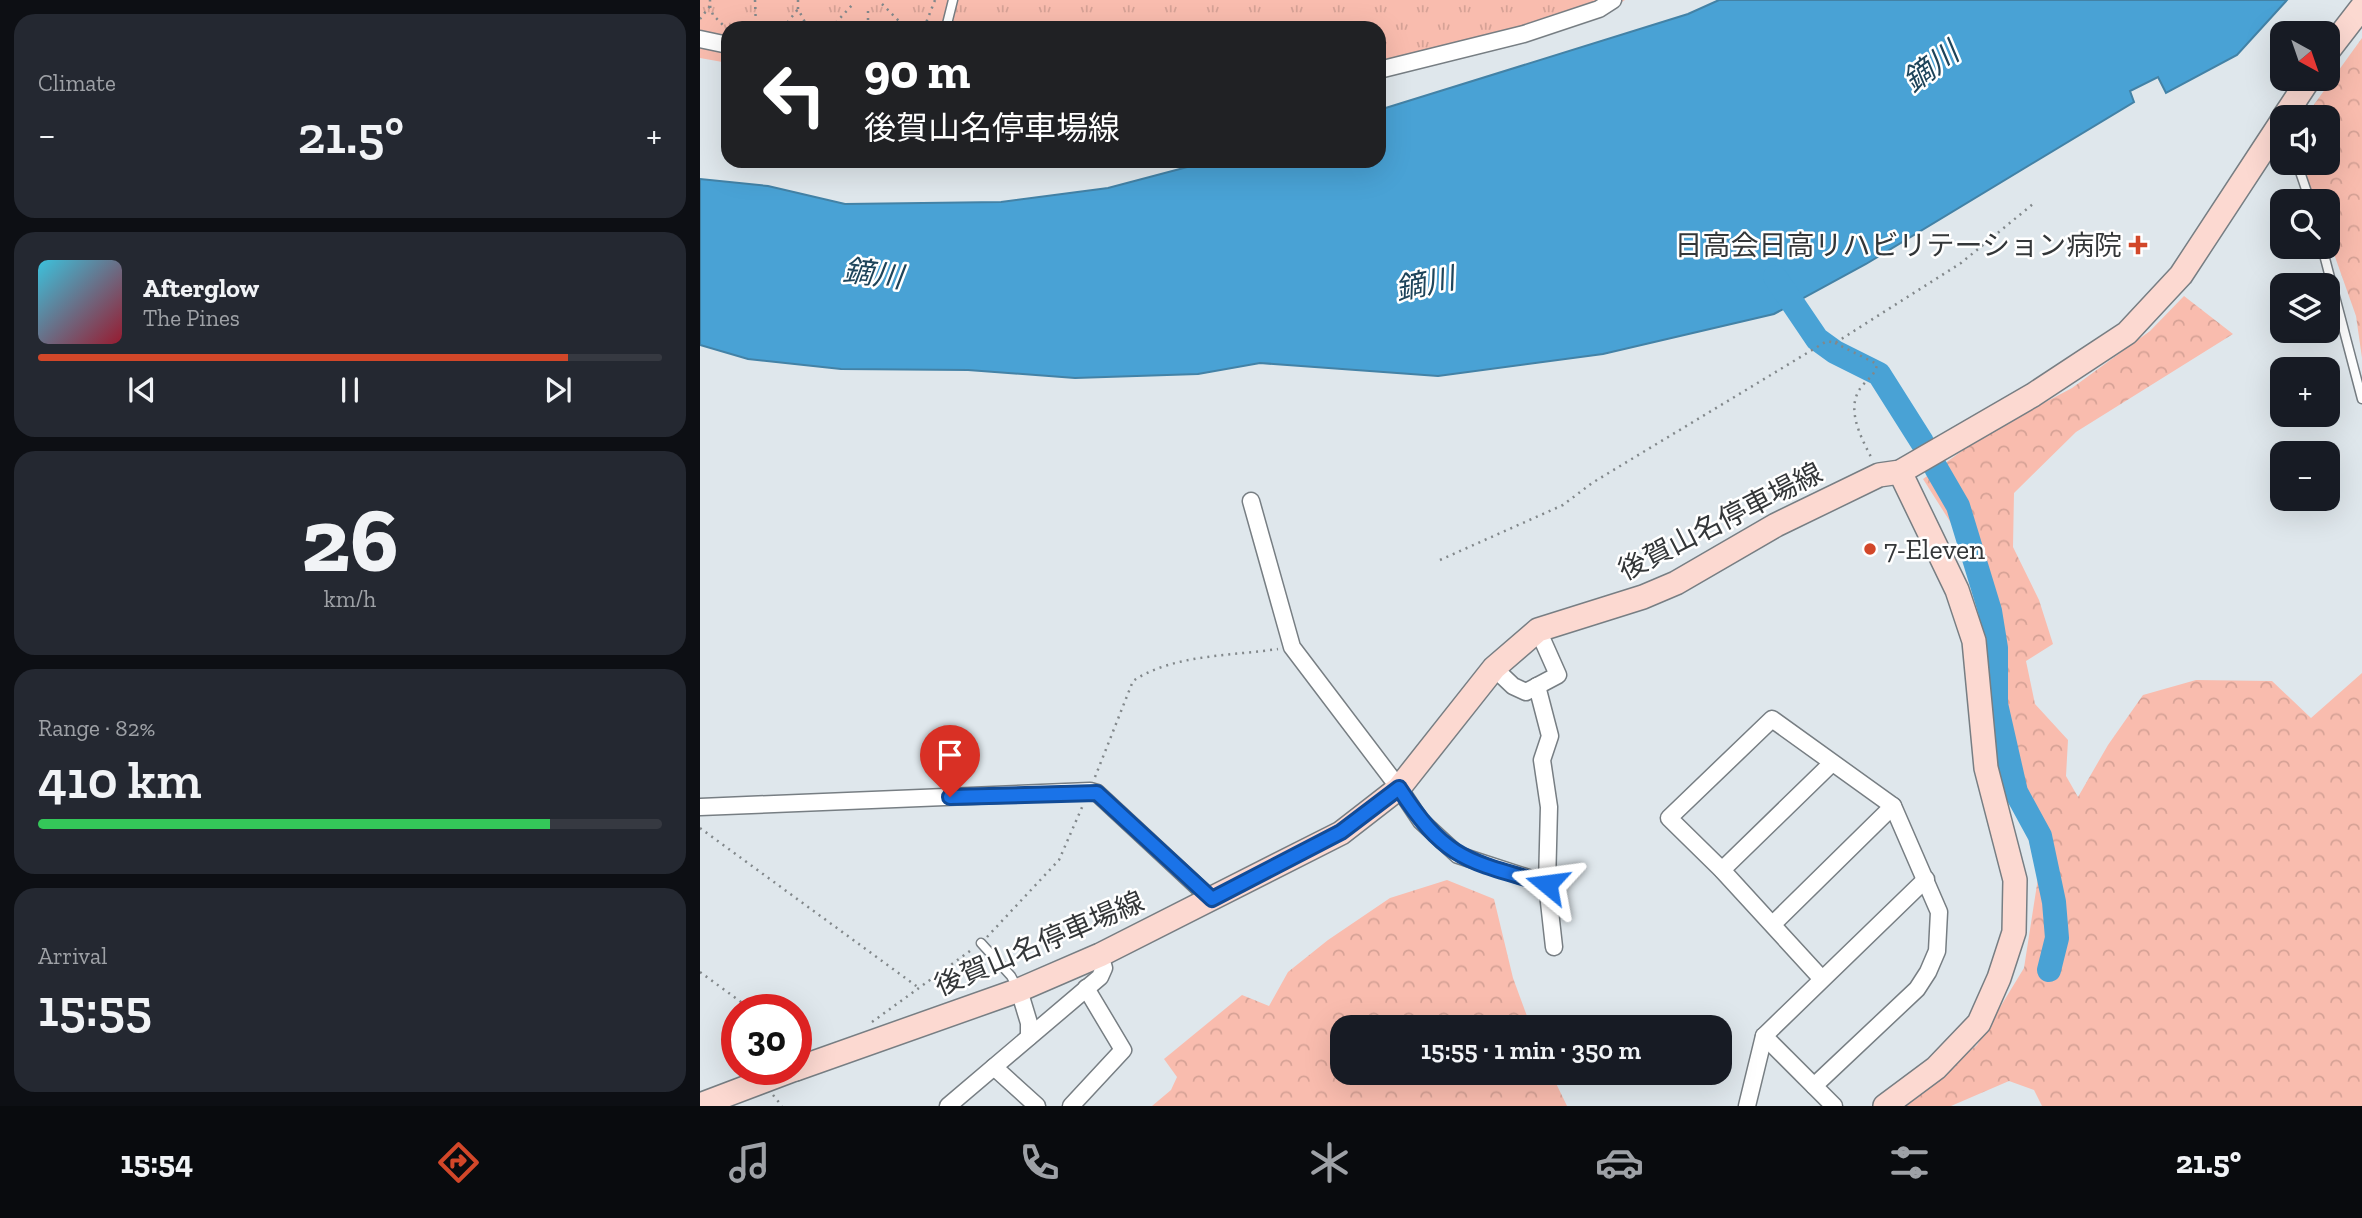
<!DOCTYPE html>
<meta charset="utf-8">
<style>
body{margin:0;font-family:"Zilla Slab","Noto Sans JP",serif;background:#242831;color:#f1f3f6;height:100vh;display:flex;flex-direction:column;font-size:26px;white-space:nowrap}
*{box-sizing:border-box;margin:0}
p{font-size:23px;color:#9ea1a6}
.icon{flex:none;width:38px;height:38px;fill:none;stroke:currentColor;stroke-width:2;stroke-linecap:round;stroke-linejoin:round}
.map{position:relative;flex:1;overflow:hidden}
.panel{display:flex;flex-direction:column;gap:14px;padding:14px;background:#0d0f14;width:700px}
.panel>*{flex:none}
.guide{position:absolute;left:21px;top:21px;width:665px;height:147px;border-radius:21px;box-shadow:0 7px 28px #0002;background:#202124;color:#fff;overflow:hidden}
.needle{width:46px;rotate:140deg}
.controls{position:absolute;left:1570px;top:21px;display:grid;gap:14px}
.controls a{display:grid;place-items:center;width:70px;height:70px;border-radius:14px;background:#171b24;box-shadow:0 7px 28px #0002;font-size:35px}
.speed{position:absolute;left:21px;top:994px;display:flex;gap:14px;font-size:35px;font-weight:700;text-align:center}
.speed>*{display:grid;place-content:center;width:91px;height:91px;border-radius:50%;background:#171b24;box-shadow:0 7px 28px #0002;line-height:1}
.speed .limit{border:10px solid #d22;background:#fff;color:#111}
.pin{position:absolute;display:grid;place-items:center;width:60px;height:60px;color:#fff;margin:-72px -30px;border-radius:50% 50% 50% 0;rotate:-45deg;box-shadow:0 0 7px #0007}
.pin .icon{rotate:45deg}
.me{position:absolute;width:77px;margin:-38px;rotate:286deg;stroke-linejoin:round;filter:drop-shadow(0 0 5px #0008)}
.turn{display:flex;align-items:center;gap:24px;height:147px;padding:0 28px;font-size:32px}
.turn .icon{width:91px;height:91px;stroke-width:2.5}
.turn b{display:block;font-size:49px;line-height:60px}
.big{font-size:52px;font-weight:600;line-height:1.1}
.panel .card{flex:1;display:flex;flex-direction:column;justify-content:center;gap:10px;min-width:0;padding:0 24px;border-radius:21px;background:#242831}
.panel .dial{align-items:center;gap:0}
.dial b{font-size:91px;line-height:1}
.song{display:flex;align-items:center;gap:21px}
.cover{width:84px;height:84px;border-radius:10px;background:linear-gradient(135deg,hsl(190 70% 55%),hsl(350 70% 35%))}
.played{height:7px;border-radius:4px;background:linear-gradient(90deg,#d24729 85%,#363941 85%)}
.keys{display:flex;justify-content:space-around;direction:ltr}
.heat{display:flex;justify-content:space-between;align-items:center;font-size:38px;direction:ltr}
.charge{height:10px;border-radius:5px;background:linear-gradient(90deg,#34c759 82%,#363941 0)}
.trip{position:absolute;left:630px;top:1015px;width:402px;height:70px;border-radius:21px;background:#171b24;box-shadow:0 7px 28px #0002;font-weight:600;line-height:70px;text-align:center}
.tabs{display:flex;height:112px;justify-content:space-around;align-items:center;background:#090b0e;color:#9ea1a6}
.tabs .icon{width:49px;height:49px}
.tabs .active{color:#d24729}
.tabs b{font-size:32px;color:#f1f3f6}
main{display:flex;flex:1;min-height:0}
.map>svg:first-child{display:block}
</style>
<main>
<section class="panel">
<div class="card"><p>Climate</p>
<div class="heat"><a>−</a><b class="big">21.5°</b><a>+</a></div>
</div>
<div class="card">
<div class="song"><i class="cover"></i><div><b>Afterglow</b><p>The Pines</p></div></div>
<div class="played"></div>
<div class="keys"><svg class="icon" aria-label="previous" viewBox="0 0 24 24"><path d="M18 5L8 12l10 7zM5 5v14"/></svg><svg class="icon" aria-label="pause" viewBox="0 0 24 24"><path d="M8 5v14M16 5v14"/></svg><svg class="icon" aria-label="next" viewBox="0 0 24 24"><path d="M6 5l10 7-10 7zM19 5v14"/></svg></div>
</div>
<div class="card dial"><b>26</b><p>km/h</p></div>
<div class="card"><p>Range · 82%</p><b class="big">410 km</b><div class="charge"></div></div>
<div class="card"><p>Arrival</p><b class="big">15:55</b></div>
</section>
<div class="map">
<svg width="1662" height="1106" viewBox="0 0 1662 1106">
<defs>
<pattern id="grass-tufts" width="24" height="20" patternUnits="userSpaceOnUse" patternTransform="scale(1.75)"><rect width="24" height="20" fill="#f9bcae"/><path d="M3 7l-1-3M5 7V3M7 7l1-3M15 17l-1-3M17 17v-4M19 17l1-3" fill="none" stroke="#d6a296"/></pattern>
<pattern id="forest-crowns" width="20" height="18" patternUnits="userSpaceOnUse" patternTransform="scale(1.75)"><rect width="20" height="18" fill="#f9bcae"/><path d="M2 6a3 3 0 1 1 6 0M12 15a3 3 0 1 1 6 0" fill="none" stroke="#d6a296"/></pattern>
</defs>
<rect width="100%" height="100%" fill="#dfe7ec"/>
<!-- grass -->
<path fill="url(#grass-tufts)" d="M 0,0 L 925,0 L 900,15 L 679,76 L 679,28 L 28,28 L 28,63 L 0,58 Z"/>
<!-- forest -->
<g fill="url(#forest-crowns)">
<path d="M 1662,38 L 1662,358 L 1656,316 L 1628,237 L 1628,201 L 1614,201 L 1599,163 L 1628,163 L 1628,117 L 1605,117 Z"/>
<path d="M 1484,296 L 1533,334 L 1376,432 L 1314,493 L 1313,547 L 1339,600 L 1353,644 L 1326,661 L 1335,704 L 1368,740 L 1366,776 L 1378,797 L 1408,745 L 1443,695 L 1496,680 L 1572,681 L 1611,718 L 1662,673 L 1662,1106 L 1342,1106 L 1334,1090 L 1309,1081 L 1251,1106 L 1204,1106 L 1277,1045 L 1324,968 L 1338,878 L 1322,813 L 1316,741 L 1263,542 L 1223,479 L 1284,435 L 1372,388 L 1450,331 Z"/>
<path d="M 747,880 L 794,899 L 813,978 L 831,1027 L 642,1027 L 642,1073 L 851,1073 L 867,1106 L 452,1106 L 471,1090 L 477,1077 L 464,1059 L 542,995 L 569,1006 L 588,972 L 628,940 L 690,898 Z"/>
</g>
<!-- water -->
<path fill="#49a2d5" stroke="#4382a6" stroke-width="2" d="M 1019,0 L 1587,0 L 1537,55 L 1466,93 L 1458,77 L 1430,91 L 1434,102 L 1166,264 L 1074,314 L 903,354 L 738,376 L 560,363 L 498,374 L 375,378 L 268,370 L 141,369 L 48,359 L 0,345 L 0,179 L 68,186 L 145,204 L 301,202 L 408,188 L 510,161 L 679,161 L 679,110 L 988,14 Z"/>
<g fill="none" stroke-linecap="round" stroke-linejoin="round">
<!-- river -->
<g stroke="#49a2d5" stroke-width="24">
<path d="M 1075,277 L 1117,339 L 1135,352 L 1179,374 L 1222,442"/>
<path d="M 1236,468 L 1258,506 L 1290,611 L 1296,648 L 1296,704 L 1316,792 L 1340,836 L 1354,902 L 1357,938 L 1349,970"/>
</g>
<!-- lane casing -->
<g stroke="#777e83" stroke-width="11">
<g id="lane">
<path d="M 246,28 L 253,0"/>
<path d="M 1597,163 L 1610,201"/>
<path d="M 1622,247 L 1662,399"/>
<path d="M 281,943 L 311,976 L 318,989"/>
</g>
</g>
<!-- street casing -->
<g stroke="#777e83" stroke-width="19">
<g id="street">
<path d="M 0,39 L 28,45"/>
<path d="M 679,70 L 824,34 L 899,9 L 913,0"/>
<path d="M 551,501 L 592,647 L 699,788 L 721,821 L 758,855 L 847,884"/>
<path d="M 794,668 L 813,686 L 826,692 L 858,675 L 838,630"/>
<path d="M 837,686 L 850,736 L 842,760 L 849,807 L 847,884 L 854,947"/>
<path d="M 0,807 L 390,791 L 397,793 L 511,899"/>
<path d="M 1022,870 L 1132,763"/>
<path d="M 1073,924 L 1193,806"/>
<path d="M 319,990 L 329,1023 L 329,1037"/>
<path d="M 1064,1036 L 1134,1106"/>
<path d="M 294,1067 L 337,1106"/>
<path d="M 1114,1086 L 1217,989 L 1228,972 L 1237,951 L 1239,912 L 1193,806 L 1072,719 L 969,818 L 1022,870 L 1121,978"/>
<path d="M 248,1106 L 400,977 L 404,968 L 400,955"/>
<path d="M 371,1106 L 423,1050 L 386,988"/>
<path d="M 1047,1106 L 1064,1036 L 1226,879"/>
</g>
</g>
<!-- secondary casing -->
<g stroke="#777e83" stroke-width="26">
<g id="secondary">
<path d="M 1628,51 L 1662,7"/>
<path d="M 1584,117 L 1609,79"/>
<path d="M 96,1069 L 319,990 L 400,955 L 641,833 L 699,788 L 794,668 L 838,630 L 943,597 L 976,583 L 1076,525 L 1179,475 L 1200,472 L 1333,395 L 1427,333 L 1481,275 L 1582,121"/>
<path d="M 0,1105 L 95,1069"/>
<path d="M 1185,1106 L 1236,1068 L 1279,1023 L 1299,978 L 1314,932 L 1315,880 L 1286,768 L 1274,641 L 1257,590 L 1200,472"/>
</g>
</g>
<!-- path -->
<g stroke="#82888b" stroke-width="2.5" stroke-dasharray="2 5" stroke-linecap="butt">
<path d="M 55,0 L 56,28"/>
<path d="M 98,0 L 98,9 L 108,28"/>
<path d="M 182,4 L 206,28"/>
<path d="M 10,6 L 13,15 L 28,30"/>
<path d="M 168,11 L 168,28"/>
<path d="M 0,19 L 10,6 L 10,0"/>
<path d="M 83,28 L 98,9"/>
<path d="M 131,28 L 153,4"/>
<path d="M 224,28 L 235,0"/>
<path d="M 1135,343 L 1177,364 C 1176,374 1168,379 1162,386 C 1144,408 1162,439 1172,459"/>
<path d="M 740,560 L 863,505 L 892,483 L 1127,341 L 1135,343 L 1261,263 L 1333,204"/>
<path d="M 395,777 L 433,681 C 473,654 532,656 578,649"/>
<path d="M 0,828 L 219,988"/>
<path d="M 287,937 L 359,860 L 383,805"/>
<path d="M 0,972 L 52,1010"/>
<path d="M 172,1022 L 274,948"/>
<path d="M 73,1095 L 82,1106"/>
</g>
<!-- lane -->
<use href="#lane" stroke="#fff" stroke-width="8"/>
<!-- street -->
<use href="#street" stroke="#fff" stroke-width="16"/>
<!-- secondary -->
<use href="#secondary" stroke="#fcd9d1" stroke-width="23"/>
</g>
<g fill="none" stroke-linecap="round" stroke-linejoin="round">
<!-- route casing -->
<g stroke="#114b97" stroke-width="18">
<path id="route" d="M 250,797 L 397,793 L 512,899 L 641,832 L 699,788 C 746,861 768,861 847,884"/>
</g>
<!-- route -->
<use href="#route" stroke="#1a73e8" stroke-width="12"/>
</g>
<!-- markers -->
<g fill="#d24729" stroke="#fff" stroke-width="2.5">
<path d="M1434.5 234.5h7v7h7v7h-7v7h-7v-7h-7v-7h7z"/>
<circle cx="1170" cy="549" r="7"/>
</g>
<g text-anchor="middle" stroke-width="5" stroke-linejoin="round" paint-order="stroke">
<!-- poi labels -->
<g font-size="28" fill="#343739" stroke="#fff" text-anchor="end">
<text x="1422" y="255">日高会日高リハビリテーション病院</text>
<text x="1184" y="559" text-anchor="start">7-Eleven</text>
</g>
<!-- street labels -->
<g font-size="28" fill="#343739" stroke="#fff">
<text transform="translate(1020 521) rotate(-27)" y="10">後賀山名停車場線</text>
<text transform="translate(339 943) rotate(-23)" y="10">後賀山名停車場線</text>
</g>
<!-- water labels -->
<g font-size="30" font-style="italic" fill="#1e445a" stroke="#fff">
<text transform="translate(1231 67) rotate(-37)" y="10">鏑川</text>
<text transform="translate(173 274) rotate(7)" y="10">鏑川</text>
<text transform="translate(725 284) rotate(-12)" y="10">鏑川</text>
</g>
</g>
</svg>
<div class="controls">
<a><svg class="needle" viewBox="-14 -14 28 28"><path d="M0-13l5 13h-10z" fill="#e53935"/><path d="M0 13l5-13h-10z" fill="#9ea1a6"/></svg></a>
<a><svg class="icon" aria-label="sound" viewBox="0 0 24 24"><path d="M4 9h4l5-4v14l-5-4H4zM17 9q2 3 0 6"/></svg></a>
<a><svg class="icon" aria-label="search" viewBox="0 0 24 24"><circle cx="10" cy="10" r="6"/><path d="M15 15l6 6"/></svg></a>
<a><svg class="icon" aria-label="layers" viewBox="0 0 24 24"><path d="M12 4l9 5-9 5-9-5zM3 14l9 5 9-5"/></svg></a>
<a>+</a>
<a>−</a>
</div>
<div class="speed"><div class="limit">30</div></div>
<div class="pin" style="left:250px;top:797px;background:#d93025"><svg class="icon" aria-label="arrive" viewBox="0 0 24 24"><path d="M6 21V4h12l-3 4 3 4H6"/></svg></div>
<svg class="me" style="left:847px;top:884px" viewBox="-20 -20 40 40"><path d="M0-17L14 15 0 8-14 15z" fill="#1a73e8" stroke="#fff" stroke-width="4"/></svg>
<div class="trip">15:55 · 1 min · 350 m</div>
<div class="guide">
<div class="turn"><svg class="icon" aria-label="left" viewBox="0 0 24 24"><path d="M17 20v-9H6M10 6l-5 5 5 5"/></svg><div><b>90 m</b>後賀山名停車場線</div></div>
</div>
</div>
</main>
<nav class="tabs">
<b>15:54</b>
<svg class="icon active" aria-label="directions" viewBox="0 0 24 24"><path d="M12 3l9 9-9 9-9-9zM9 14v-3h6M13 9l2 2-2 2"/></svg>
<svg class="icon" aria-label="music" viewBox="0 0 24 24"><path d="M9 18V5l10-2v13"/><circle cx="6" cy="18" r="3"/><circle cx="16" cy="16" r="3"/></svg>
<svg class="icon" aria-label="phone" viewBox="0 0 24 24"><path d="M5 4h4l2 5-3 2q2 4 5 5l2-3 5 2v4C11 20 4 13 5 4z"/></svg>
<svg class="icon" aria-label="climate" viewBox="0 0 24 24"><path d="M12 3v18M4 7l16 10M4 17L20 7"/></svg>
<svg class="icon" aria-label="car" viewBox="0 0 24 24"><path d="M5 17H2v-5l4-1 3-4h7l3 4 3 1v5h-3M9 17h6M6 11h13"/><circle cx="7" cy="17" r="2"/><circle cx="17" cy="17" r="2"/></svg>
<svg class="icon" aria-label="filters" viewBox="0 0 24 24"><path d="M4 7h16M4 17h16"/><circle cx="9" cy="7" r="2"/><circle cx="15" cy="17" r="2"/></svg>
<b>21.5°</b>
</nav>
